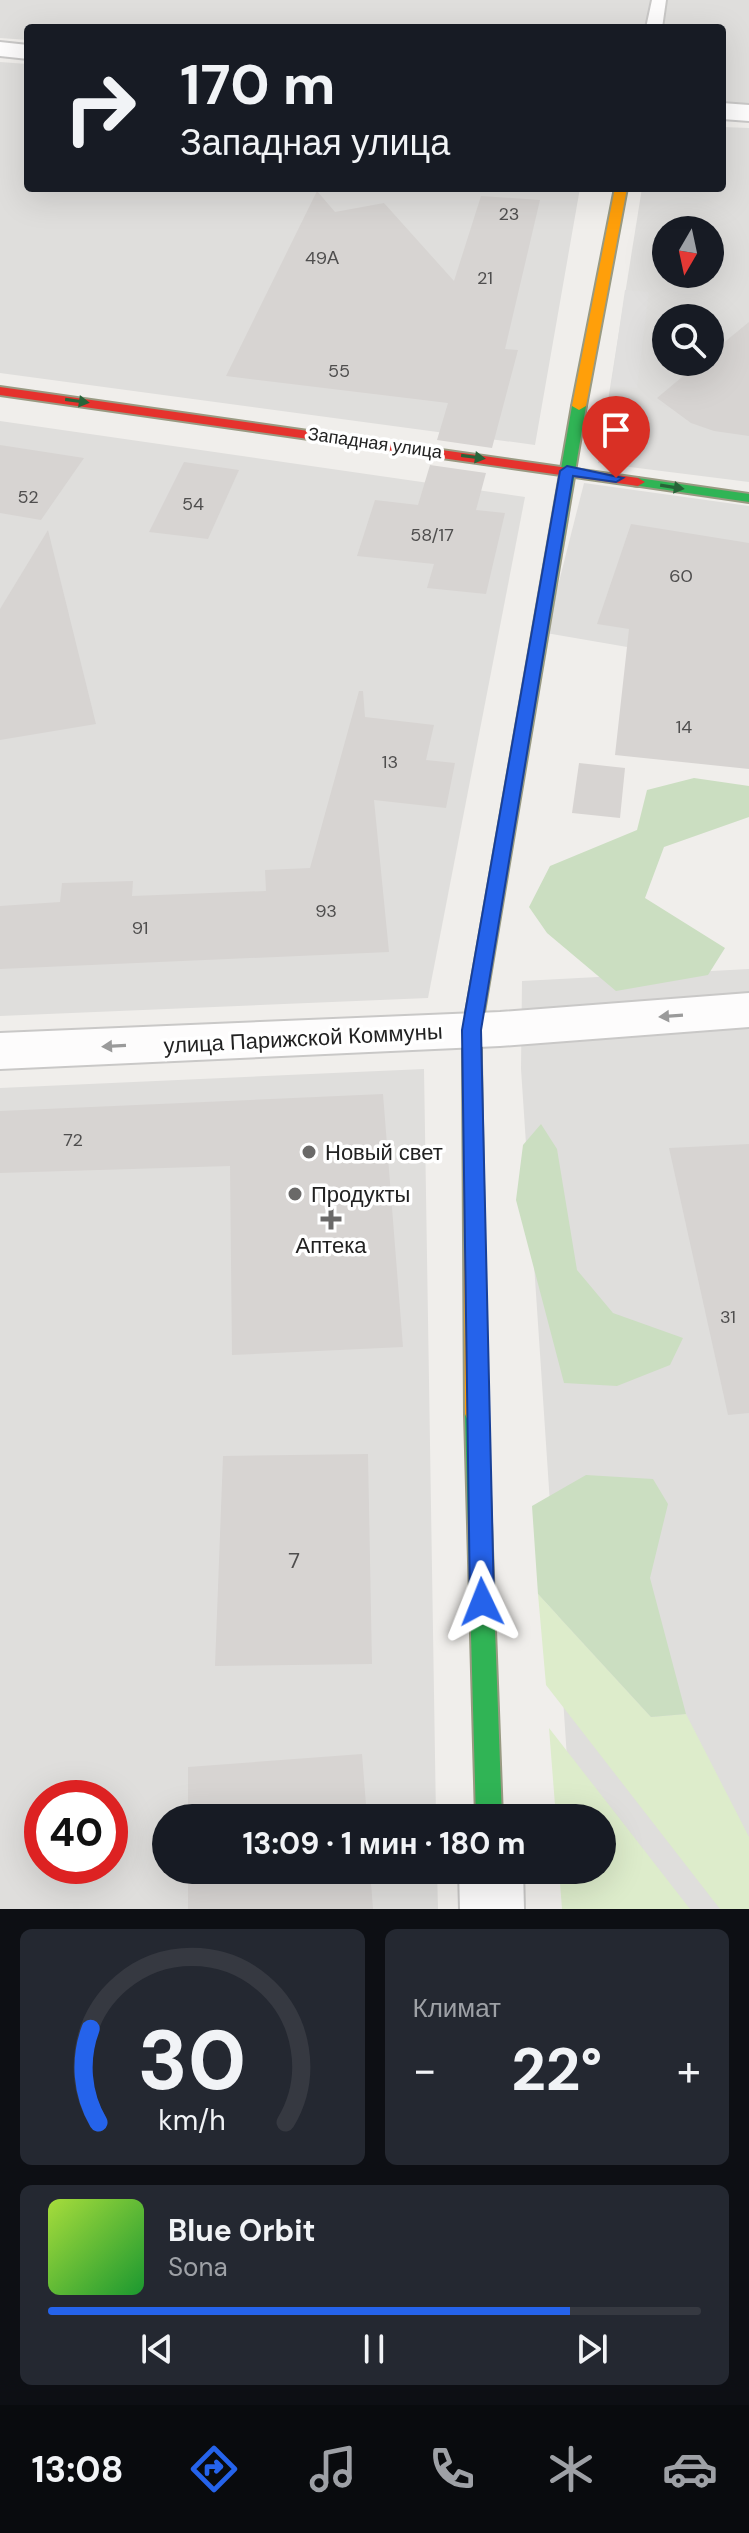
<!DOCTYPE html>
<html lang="ru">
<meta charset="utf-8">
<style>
body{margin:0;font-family:"DM Sans",sans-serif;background:#242831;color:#f1f3f6;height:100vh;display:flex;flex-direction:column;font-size:30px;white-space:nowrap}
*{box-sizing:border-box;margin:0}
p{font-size:26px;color:#9ea1a6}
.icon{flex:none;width:44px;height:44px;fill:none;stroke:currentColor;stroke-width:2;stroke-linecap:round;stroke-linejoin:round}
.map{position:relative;height:1909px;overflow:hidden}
.sheet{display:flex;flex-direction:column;gap:20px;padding:20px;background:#0d0f14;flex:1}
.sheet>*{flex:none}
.guide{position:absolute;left:24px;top:24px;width:702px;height:168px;border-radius:8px;box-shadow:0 8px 32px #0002;background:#171b24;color:#f1f3f6;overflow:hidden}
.needle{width:52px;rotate:189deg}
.fabs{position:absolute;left:652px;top:216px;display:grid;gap:16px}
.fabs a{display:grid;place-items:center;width:72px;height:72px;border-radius:50%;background:#171b24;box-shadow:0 8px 32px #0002;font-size:40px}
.speed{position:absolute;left:24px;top:1780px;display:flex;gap:16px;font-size:40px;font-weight:700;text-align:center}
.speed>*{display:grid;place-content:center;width:104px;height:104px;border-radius:50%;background:#171b24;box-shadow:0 8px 32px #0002;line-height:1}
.speed .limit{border:12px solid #d22;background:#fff;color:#111}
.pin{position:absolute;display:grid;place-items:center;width:68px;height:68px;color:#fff;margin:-82px -34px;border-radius:50% 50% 50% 0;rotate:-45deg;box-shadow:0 0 8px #0007}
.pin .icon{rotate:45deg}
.me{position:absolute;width:88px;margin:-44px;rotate:358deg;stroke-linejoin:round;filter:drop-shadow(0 0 6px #0008)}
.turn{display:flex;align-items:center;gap:28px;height:168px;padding:0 24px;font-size:36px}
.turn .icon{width:104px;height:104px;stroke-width:2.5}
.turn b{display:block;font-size:56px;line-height:68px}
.big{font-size:60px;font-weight:700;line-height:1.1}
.sheet .widget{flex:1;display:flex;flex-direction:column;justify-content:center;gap:12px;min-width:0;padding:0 28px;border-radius:12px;background:#242831}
.sheet .dial{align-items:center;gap:0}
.dial svg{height:208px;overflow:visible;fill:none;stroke:#363941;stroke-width:7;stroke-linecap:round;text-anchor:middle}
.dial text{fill:#f1f3f6;stroke:none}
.song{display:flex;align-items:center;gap:24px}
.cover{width:96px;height:96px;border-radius:12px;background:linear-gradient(135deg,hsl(80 70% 55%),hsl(130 70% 35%))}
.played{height:8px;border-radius:4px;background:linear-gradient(90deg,#2563eb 80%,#363941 80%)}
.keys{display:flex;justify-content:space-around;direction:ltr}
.heat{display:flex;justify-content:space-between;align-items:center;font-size:44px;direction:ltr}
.sheet .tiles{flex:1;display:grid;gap:20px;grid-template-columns:1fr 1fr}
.widget:last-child{grid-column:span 2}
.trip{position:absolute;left:152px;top:1804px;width:464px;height:80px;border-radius:40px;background:#171b24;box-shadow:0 8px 32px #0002;font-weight:700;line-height:80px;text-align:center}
.menu{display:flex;height:128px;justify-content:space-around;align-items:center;background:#090b0e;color:#9ea1a6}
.menu .icon{width:56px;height:56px}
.menu .current{color:#2563eb}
.menu b{font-size:36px;color:#f1f3f6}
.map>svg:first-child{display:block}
</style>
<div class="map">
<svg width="749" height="1909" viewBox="0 0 749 1909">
<rect width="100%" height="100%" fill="#f0eeeb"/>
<!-- residential -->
<g fill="#dfdedc" fill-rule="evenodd">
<path d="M 0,0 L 749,0 L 749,104 L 722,102 L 722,28 L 28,28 L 28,40 L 0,38 Z"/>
<path d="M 0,62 L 28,64 L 28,188 L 580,188 L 535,445 L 0,373 Z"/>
<path d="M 722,127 L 749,128 L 749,482 L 598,463 L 642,188 L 722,188 ZM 666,230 L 710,230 L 710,274 L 666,274 ZM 666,318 L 710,318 L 710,362 L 666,362 Z"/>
<path d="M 0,421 L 525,497 L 428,998 L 0,1016 Z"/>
<path d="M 584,483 L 749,506 L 749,668 L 546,633 Z"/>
<path d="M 749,969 L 749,1909 L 577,1909 L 602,1870 L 602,1818 L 571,1818 L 521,1069 L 522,981 Z"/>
<path d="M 424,1069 L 436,1818 L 166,1818 L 166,1870 L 437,1870 L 438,1909 L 0,1909 L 0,1088 ZM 42,1798 L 110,1798 L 110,1866 L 42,1866 Z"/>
</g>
<!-- grass -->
<g fill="#ddeccb">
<path d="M 538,1594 L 651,1717 L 686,1714 L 749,1837 L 749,1909 L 720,1909 L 546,1685 Z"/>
<path d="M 549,1728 L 690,1909 L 562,1909 L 559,1870 L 602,1870 L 602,1818 L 556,1818 Z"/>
</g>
<!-- forest -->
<g fill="#cbdec1">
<path d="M 694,778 L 749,786 L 749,817 L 664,847 L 645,898 L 725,948 L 708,975 L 616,991 L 547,933 L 529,907 L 550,866 L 637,830 L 647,790 Z"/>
<path d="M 541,1124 L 557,1149 L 577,1270 L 613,1313 L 683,1338 L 670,1365 L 617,1386 L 564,1383 L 516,1200 L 523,1145 Z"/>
<path d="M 586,1475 L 653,1479 L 668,1504 L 650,1578 L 686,1714 L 651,1717 L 538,1594 L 532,1506 Z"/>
</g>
<!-- parking -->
<path fill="#e0dfde" d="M 625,290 L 649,292 L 637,388 L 611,386 Z"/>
<!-- building -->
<g fill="#d7d4d2">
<path d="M 317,191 L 335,212 L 384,203 L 454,281 L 481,196 L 540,200 L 505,349 L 518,350 L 492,448 L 437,440 L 448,403 L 226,376 Z"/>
<path d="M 749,322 L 749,436 L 714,431 L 691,423 L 657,398 L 700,362 L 710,362 L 710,354 Z"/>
<path d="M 0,445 L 84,458 L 41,520 L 0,513 Z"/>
<path d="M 184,462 L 239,470 L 208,539 L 149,532 Z"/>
<path d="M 430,465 L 486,473 L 476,510 L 505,513 L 486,594 L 427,588 L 434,564 L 357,556 L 375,500 L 418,505 Z"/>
<path d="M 631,524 L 749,543 L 749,769 L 615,755 L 629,629 L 597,624 Z"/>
<path d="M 48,530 L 96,724 L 0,740 L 0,609 Z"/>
<path d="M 359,691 L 363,691 L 365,717 L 434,725 L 426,760 L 455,763 L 446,808 L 374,800 L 389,952 L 0,969 L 0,906 L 60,902 L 62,883 L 133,881 L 132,896 L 266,891 L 265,870 L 310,868 Z"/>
<path d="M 579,763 L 625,768 L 620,818 L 572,813 Z"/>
<path d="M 383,1094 L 403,1347 L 232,1355 L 230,1166 L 0,1173 L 0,1111 Z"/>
<path d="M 749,1144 L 749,1413 L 728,1415 L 669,1148 Z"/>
<path d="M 368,1454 L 372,1664 L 215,1666 L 223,1456 Z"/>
<path d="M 362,1754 L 367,1818 L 188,1818 L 188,1767 Z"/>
<path d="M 188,1870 L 370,1870 L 373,1909 L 188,1909 Z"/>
</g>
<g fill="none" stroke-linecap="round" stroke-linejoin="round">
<!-- lane casing -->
<g stroke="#c9c8c7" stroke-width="4">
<path id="lane" d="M 652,0 L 666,0 L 662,28 L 646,28 Z"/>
</g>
<!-- street casing -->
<g stroke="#c9c8c7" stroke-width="4">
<g id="street">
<path d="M 0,42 L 28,45 L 28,59 L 0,56 Z"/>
<path d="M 722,103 L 749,105 L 749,121 L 722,119 Z"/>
<path d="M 749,993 L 749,1027 L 500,1046 L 0,1069 L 0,1033 L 500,1012 Z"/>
<path d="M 459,1870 L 523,1870 L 524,1909 L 460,1909 Z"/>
</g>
</g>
<!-- fast casing -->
<g stroke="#999a82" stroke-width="4">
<g id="fast">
<path d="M 579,402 L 586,406 L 481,1030 L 481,1063 L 479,1068 L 465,1068 L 463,1063 L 463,1030 L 572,406 Z"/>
<path d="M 638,478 L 749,494 L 749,502 L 633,485 L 631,482 Z"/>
<path d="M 476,1404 L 484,1407 L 487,1414 L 502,1818 L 476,1818 L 465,1414 L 468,1407 Z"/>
</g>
</g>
<!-- slow casing -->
<g stroke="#999a82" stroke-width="4">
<g id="slow">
<path d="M 615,188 L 627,188 L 586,406 L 579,410 L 572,406 Z"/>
<path d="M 472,1056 L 479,1058 L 481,1063 L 487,1414 L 484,1421 L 476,1424 L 468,1421 L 465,1414 L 463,1063 L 465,1058 Z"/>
</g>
</g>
<!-- jam casing -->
<g stroke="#999a82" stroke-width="4">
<path id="jam" d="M 0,387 L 638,478 L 645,482 L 638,486 L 0,395 Z"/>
</g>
<!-- lane -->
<use href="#lane" fill="#fdfcfc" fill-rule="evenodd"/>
<!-- street -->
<use href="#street" fill="#fdfcfc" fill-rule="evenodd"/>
<!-- fast -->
<use href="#fast" fill="#30b455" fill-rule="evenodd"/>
<!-- slow -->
<use href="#slow" fill="#ff9f0a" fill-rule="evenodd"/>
<!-- jam -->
<use href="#jam" fill="#e5322d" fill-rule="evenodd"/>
</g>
<!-- one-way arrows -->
<defs><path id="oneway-solid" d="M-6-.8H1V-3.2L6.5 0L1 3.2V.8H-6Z" transform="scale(2)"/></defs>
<g fill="#286439">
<use href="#oneway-solid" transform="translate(77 401) rotate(8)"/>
<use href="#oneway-solid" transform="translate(473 457) rotate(8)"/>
<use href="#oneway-solid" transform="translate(672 487) rotate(9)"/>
</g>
<g fill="#9a9a9a">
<use href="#oneway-solid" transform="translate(671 1016) rotate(176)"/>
<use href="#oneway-solid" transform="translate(114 1046) rotate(177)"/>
</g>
<!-- route -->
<path fill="#2563eb" stroke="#184099" stroke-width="2" d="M 567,466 L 623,478 L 616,482 L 573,476 L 481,1030 L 494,1602 L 491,1610 L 482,1613 L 474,1610 L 470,1602 L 462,1030 L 560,471 Z"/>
<!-- markers -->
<g fill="#6a6968" stroke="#fff" stroke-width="3">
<circle cx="309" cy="1152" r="8"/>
<circle cx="295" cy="1194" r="8"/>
<path d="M327 1207h8v8h8v8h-8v8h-8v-8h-8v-8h8z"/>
</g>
<g text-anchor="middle" stroke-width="7" stroke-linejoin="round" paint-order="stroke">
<!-- number labels -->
<g font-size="18" fill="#4f4e4e">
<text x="509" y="220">23</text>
<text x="322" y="264">49А</text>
<text x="485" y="284">21</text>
<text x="339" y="377">55</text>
<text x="28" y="503">52</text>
<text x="193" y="510">54</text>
<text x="432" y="541">58/17</text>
<text x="681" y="582">60</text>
<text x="684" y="733">14</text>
<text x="390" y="768">13</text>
<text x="326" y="917">93</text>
<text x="140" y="934">91</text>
<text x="73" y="1146">72</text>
<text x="728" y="1323">31</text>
</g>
<!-- far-street labels -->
<g font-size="18" fill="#222" stroke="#fff">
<text transform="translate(375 443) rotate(8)" y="6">Западная улица</text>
</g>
<!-- street labels -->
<g font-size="22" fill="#222" stroke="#fff">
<text transform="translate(303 1038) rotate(-3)" y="8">улица Парижской Коммуны</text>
</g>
<!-- poi labels -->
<g font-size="22" fill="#222" stroke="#fff" text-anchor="start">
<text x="325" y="1160">Новый свет</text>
<text x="311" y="1202">Продукты</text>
<text x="331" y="1253" text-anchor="middle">Аптека</text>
</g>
<!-- near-number labels -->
<g font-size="22" fill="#4f4e4e">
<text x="294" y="1568">7</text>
</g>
</g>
</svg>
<div class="fabs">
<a><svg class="needle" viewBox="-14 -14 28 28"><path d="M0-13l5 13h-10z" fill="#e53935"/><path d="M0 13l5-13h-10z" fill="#9ea1a6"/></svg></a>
<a><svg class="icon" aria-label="search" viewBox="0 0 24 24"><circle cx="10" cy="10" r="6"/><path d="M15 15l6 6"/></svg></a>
</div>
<div class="speed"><div class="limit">40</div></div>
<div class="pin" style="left:616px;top:478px;background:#d93025"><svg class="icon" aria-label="arrive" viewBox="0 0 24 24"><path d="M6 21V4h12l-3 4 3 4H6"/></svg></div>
<svg class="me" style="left:482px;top:1602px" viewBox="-20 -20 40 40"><path d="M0-17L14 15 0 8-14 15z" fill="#2563eb" stroke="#fff" stroke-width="4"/></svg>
<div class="trip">13:09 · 1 мин · 180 m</div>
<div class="guide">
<div class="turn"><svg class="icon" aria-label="right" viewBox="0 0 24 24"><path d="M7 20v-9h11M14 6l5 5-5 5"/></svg><div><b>170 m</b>Западная улица</div></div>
</div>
</div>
<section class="sheet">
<div class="tiles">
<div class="widget dial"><svg viewBox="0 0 100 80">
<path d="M14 69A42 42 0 1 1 86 69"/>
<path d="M14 69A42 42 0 0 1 11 33" stroke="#2563eb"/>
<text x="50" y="56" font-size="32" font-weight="700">30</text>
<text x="50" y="72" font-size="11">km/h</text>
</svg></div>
<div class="widget"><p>Климат</p>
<div class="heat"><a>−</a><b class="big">22°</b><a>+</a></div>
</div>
<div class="widget">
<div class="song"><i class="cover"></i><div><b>Blue Orbit</b><p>Sona</p></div></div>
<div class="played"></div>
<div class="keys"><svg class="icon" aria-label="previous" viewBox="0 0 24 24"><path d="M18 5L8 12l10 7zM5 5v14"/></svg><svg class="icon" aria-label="pause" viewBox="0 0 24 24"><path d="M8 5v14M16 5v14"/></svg><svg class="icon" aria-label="next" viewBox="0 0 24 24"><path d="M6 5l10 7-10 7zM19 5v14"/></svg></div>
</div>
</div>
</section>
<nav class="menu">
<b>13:08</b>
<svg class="icon current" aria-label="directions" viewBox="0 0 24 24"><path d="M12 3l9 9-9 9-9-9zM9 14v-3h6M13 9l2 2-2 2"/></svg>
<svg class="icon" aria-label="music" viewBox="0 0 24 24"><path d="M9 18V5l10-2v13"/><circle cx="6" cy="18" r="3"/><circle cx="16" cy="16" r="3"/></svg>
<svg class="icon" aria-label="phone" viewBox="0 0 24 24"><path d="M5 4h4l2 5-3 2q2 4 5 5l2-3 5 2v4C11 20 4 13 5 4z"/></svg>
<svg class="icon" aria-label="climate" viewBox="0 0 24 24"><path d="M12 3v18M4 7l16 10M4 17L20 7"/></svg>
<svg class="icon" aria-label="car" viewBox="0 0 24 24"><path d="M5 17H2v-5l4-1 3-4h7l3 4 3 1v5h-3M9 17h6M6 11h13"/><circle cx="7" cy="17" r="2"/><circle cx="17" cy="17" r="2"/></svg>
</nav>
